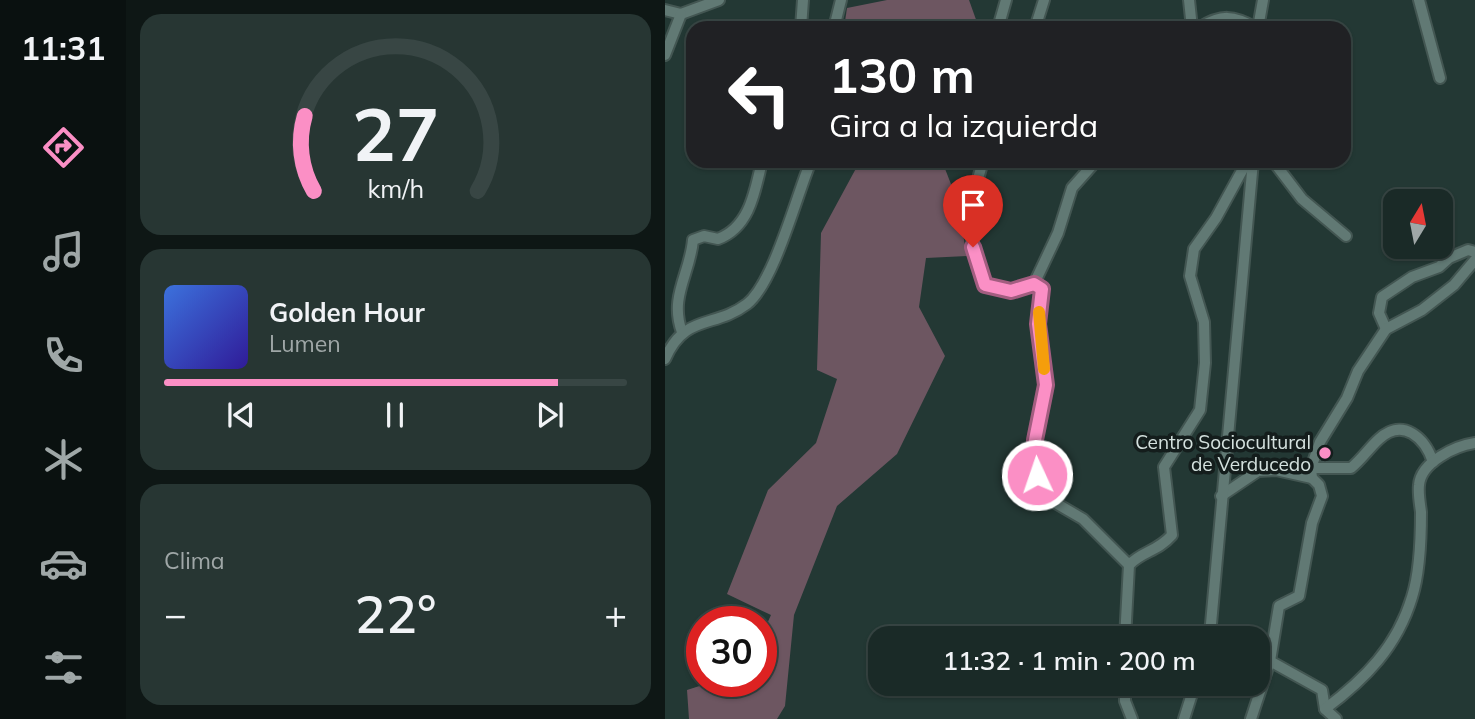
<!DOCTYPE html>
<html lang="es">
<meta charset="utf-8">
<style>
body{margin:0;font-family:Mulish,sans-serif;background:#273633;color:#f1f3f6;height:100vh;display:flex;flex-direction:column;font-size:26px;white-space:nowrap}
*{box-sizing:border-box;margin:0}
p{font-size:23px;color:#9fa7a7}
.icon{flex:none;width:38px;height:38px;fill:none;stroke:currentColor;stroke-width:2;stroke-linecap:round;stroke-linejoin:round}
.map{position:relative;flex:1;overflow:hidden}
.panel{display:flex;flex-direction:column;gap:14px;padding:14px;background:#0e1715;width:539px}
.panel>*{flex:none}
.hud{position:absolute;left:21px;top:21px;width:665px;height:147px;border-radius:21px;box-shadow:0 2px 5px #0004,0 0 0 2px #384644;background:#202124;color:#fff;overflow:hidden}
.needle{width:46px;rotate:10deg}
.buttons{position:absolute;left:718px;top:189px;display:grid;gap:14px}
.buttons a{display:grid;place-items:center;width:70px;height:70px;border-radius:14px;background:#1a2a27;box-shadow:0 2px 5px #0004,0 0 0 2px #384644;font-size:35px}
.speed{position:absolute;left:21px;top:606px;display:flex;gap:14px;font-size:35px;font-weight:700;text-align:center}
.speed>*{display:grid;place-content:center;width:91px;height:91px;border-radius:50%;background:#1a2a27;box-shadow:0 2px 5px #0004,0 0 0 2px #384644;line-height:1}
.speed .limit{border:10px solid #d22;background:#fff;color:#111}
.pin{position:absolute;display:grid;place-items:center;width:60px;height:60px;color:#fff;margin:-72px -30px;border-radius:50% 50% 50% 0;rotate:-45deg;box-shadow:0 0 7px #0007}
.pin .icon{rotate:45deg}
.me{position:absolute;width:77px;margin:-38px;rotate:357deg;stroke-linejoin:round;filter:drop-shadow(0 0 5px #0008)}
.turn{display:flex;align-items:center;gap:24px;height:147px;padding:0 28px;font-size:32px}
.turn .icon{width:91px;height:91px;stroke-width:2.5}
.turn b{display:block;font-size:49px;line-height:60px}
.big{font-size:52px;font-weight:600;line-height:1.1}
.panel .tile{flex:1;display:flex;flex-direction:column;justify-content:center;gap:10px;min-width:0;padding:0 24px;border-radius:21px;background:#273633}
.panel .dial{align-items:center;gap:0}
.dial svg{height:182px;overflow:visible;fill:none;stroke:#384644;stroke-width:7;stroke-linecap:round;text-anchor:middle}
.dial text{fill:#f1f3f6;stroke:none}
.song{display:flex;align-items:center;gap:21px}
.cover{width:84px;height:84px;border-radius:10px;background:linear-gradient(135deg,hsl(220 70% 55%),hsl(250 70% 35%))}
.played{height:7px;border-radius:4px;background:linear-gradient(90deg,#fb8fc5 85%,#384644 85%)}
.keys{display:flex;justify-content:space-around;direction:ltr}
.heat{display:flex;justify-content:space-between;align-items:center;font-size:38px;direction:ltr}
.trip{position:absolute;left:203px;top:626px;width:402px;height:70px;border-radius:21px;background:#1a2a27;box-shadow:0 2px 5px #0004,0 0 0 2px #384644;font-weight:600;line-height:70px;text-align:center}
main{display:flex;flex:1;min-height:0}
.menu{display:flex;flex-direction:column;width:126px;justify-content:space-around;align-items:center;background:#0a1110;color:#9fa7a7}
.menu .icon{width:49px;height:49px}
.menu .active{color:#fb8fc5}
.menu b{font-size:32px;color:#f1f3f6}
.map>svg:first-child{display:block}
</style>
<main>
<nav class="menu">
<b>11:31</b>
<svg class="icon active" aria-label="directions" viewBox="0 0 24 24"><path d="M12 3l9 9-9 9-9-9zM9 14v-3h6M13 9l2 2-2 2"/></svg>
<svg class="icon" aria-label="music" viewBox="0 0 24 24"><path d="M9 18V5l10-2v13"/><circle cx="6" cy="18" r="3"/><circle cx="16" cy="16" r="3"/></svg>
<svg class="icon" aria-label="phone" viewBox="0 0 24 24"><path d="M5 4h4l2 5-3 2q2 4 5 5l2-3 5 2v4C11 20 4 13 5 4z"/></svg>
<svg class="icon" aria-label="climate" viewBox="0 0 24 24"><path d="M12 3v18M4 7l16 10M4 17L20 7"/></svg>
<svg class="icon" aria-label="car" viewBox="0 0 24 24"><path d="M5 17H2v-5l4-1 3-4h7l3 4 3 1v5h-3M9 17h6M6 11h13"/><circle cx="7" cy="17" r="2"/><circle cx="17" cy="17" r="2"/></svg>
<svg class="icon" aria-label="filters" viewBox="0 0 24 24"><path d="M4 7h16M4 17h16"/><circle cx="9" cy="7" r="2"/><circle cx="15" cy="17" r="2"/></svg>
</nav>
<section class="panel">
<div class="tile dial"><svg viewBox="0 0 100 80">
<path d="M14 69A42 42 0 1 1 86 69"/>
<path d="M14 69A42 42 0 0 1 10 36" stroke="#fb8fc5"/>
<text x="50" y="56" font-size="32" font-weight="700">27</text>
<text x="50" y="72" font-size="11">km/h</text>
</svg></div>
<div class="tile">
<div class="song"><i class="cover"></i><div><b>Golden Hour</b><p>Lumen</p></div></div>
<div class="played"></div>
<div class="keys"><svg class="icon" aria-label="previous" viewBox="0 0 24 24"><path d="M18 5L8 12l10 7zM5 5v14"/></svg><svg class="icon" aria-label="pause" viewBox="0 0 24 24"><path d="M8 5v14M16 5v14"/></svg><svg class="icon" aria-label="next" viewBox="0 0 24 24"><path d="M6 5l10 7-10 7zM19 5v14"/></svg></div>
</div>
<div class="tile"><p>Clima</p>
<div class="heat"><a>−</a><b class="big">22°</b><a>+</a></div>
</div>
</section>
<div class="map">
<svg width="810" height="719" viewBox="0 0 810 719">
<rect width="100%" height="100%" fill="#233834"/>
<!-- green -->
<g fill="#6d5661">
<path d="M 222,0 L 304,0 L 314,28 L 179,28 L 182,8 Z"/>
<path d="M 195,161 L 277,161 L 291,197 L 302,256 L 261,258 L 254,307 L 280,356 L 232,454 L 172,506 L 129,615 L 120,706 L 112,719 L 24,719 L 22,690 L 50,681 L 96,681 L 96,637 L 106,615 L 62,594 L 103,490 L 151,443 L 172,379 L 152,370 L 156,233 Z"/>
</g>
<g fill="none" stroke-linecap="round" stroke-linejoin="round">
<!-- minor casing -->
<g stroke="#435652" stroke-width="14">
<g id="minor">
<path d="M 524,0 L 527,28"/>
<path d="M 754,0 L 775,78"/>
<path d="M 0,10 L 16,14 L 54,0"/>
<path d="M 136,28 L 138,0"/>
<path d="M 169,28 L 176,0"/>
<path d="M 333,28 L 341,0"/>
<path d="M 373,28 L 372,22 L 379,0"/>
<path d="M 534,28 C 556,14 569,15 591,28"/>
<path d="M 593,28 L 598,0"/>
<path d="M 0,55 L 16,14"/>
<path d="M 318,161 L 303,214 L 308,248 L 320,285 L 346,291 L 369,284 L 377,289 L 373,324 L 381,385 L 370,440 L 372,475 L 382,498 L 418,519 L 464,565"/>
<path d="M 608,161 L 637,199 L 681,236"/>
<path d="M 369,284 L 393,233 L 407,188 L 431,161"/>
<path d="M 721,329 L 714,313 L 717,297 L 747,277 L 774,267 L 784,258 L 803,250 L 810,252"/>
<path d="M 17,332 C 4,297 25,274 28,240 L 39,236 L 53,239 C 85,227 90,191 97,161"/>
<path d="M 0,359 C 20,313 49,329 82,304 C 109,283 132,194 146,161"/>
<path d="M 646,468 L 686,468 C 697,459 704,448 714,439 C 738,417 760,438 768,462"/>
<path d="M 556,496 L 593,471 L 611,470 L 647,478"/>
<path d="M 460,639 L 464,565 C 477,551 492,552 507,535 L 499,467 L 535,410 L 540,363 L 539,322 L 525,276 L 529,249 L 551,218 L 579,167 L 588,162"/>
<path d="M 542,639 L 546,624 L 588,161"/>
<path d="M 605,661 L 657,690 L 660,709 L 671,719"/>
<path d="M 460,684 L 460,701 L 467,719"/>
<path d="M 660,709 C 700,679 732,647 747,597 C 755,572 756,539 756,512 C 755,504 753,494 754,485 C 756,462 790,446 810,443"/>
<path d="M 519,719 L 530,684"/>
<path d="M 586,719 L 605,661 L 614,606 L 634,596 L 647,523 L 657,496 L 654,485 L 647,478 L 646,468 L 655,442 L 682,398 L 693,371 L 721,329 L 757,310 L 789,285 L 810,260"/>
</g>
</g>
<!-- minor -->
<use href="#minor" stroke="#617974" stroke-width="10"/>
</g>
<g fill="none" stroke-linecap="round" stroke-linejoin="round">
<!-- route casing -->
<g stroke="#a35d80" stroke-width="18">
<path id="route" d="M 308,247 L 320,285 L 346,291 L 369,284 L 377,289 L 373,324 L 381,385 L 370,440 L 372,475"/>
</g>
<!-- route -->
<use href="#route" stroke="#fb8fc5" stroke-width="12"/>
<!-- slow -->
<path stroke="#f59e0b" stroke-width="12" d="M 374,312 L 379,369"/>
</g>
<!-- markers -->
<circle fill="#fb8fc5" stroke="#141d1c" stroke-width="2.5" cx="660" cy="453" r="7"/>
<g text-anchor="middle" stroke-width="7" stroke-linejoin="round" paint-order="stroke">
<!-- poi labels -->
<g font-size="19" fill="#d4e1de" stroke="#141d1c" text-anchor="end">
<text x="646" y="449">Centro Sociocultural<tspan x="646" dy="22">de Verducedo</tspan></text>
</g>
</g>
</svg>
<div class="buttons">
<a><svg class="needle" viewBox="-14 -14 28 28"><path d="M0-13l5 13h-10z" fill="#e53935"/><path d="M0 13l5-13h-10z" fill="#9fa7a7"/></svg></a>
</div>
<div class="speed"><div class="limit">30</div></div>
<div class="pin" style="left:308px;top:247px;background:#d93025"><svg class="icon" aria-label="arrive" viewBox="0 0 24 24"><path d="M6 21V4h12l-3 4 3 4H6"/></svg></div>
<svg class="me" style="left:372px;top:475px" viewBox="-20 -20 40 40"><circle r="17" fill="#fb8fc5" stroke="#fff" stroke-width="3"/><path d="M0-11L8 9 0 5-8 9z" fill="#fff"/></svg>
<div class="trip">11:32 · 1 min · 200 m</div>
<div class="hud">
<div class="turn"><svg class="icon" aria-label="left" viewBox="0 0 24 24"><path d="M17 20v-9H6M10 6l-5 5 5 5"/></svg><div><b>130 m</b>Gira a la izquierda</div></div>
</div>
</div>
</main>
